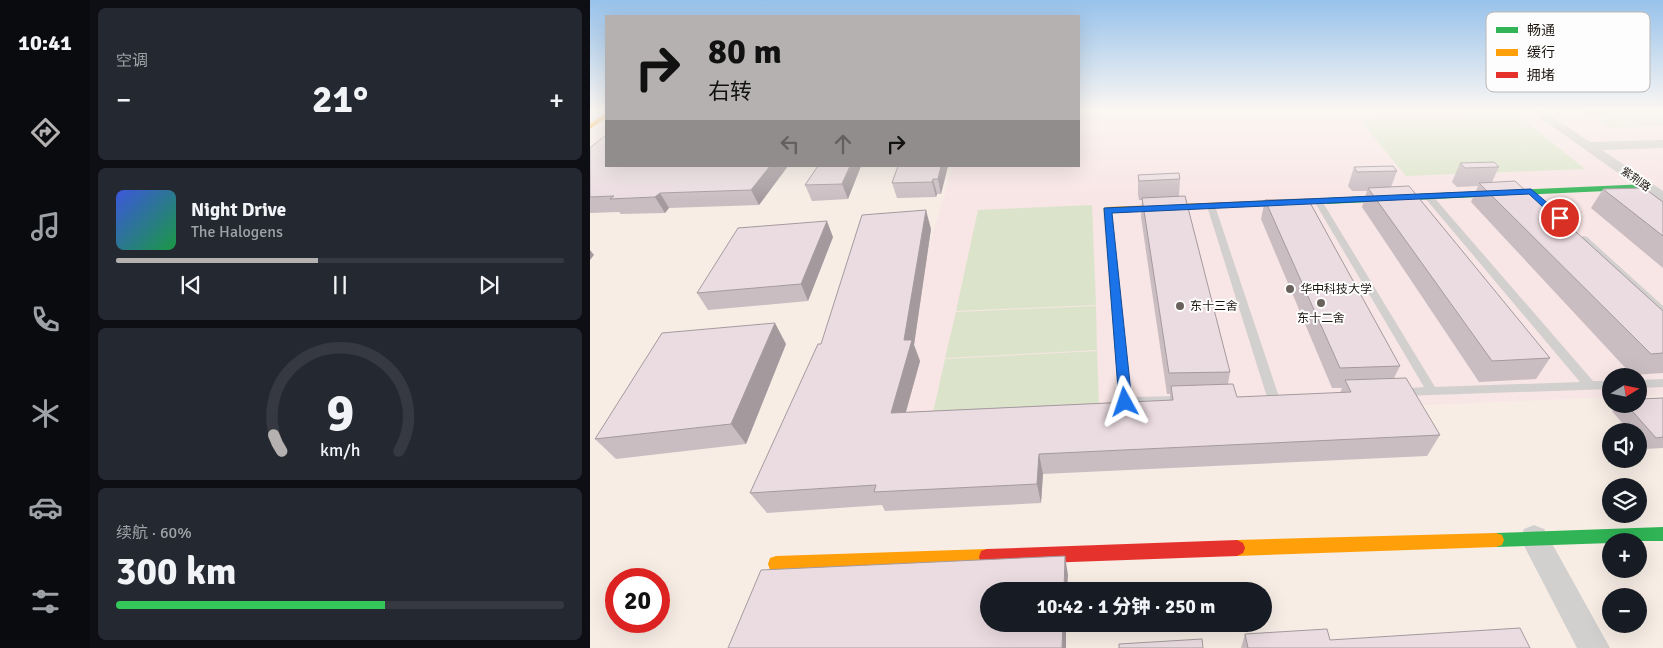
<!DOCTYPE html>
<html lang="zh">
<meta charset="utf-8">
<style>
body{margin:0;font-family:Signika,"Noto Sans SC",sans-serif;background:#242831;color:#f1f3f6;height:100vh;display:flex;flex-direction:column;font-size:19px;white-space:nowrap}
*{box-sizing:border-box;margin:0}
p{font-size:16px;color:#9ea1a6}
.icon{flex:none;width:28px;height:28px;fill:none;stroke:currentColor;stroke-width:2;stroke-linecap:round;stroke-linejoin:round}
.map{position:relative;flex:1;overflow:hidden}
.drawer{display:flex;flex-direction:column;gap:8px;padding:8px;background:#0d0f14;width:500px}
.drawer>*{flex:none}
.top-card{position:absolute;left:15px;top:15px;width:475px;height:152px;border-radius:0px;box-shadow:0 5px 20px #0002;background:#b4b1b0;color:#111;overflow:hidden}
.needle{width:32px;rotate:80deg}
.tools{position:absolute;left:1012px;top:368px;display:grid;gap:10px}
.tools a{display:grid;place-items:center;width:45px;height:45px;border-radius:50%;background:#171b24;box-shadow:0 5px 20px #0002;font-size:25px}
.speed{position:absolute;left:15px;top:568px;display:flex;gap:10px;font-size:25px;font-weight:700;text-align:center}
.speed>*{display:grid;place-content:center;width:65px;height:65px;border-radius:50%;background:#171b24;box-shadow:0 5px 20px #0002;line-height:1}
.speed .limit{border:8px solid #d22;background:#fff;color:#111}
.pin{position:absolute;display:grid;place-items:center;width:42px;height:42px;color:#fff;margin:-21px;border:2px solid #fff;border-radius:50%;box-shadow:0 1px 5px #0007}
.me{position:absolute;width:55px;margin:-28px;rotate:355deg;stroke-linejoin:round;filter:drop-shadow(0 0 4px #0008)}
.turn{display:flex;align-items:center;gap:18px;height:105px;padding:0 20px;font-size:22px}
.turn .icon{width:65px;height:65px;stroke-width:2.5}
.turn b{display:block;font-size:35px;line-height:42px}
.lanes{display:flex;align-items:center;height:48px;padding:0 20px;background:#0003;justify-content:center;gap:25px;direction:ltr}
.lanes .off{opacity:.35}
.big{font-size:38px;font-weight:800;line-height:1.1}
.drawer .tile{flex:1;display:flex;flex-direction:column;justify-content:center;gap:8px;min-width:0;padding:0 18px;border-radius:8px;background:#242831}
.drawer .dial{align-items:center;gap:0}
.dial svg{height:130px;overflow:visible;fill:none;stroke:#363941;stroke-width:7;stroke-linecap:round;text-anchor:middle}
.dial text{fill:#f1f3f6;stroke:none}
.song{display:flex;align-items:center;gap:15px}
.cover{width:60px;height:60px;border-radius:8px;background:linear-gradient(135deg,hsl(230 70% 55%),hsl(140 70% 35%))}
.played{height:5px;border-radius:2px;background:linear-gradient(90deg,#b4b1b0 45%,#363941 45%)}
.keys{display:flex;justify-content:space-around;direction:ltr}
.heat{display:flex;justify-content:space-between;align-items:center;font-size:28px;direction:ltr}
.charge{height:8px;border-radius:4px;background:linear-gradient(90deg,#34c759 60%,#363941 0)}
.trip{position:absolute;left:390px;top:582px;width:292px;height:50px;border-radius:25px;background:#171b24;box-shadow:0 5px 20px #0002;font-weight:800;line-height:50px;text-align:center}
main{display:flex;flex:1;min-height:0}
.tab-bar{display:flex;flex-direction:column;width:90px;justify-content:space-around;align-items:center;background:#090b0e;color:#9ea1a6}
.tab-bar .icon{width:35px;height:35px}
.tab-bar .selected{color:#b4b1b0}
.tab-bar b{font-size:22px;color:#f1f3f6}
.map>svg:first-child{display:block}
</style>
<main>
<nav class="tab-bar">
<b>10:41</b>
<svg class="icon selected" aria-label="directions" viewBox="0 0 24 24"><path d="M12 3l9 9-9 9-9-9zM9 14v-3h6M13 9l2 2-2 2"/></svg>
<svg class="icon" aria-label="music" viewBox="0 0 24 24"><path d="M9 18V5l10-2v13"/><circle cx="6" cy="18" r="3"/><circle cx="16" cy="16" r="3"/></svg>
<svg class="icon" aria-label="phone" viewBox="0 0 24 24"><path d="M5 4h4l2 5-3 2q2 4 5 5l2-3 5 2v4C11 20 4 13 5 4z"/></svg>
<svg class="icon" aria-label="climate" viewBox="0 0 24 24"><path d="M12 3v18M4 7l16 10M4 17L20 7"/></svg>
<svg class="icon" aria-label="car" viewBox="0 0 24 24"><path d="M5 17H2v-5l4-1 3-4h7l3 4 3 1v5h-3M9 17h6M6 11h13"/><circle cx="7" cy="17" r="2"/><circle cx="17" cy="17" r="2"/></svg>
<svg class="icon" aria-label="filters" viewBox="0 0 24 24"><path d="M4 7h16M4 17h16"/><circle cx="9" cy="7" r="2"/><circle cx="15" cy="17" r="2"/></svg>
</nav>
<section class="drawer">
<div class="tile"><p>空调</p>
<div class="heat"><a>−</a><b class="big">21°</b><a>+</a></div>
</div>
<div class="tile">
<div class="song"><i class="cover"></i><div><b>Night Drive</b><p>The Halogens</p></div></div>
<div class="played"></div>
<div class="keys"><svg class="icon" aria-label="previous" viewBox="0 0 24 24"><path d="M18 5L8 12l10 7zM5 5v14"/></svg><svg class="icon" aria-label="pause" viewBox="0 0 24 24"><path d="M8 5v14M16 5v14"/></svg><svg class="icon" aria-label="next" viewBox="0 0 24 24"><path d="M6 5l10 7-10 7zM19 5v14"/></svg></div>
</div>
<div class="tile dial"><svg viewBox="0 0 100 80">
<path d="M14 69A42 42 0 1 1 86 69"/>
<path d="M14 69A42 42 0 0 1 9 59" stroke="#b4b1b0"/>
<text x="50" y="56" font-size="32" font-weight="700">9</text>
<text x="50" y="72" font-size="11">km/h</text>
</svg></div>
<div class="tile"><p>续航 · 60%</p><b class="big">300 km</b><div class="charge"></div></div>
</section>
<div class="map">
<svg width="1073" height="648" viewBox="0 0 1073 648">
<rect width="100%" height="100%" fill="#f7ede5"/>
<!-- education -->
<path fill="#f8e5e5" d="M 489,110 L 1073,110 L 1073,395 L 1049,396 L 1049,376 L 1021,376 L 1021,397 L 285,429 L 363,166 L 489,166 Z"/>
<!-- green -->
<g fill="#dbe4ca">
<path d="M 927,114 L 995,169 L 816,176 L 769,119 Z"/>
<path d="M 1073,115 L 1073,126 L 1019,128 L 1003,117 Z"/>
<path d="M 502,205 L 506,305 L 366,311 L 388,210 Z"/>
<path d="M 506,306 L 507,350 L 355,358 L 366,312 Z"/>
<path d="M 507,351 L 509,404 L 343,413 L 355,359 Z"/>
</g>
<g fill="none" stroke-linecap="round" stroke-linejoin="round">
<!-- lane -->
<g fill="#d2d0ce" fill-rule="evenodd">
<path d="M 835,194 L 841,194 L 1003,381 L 1021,381 L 1021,389 L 812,396 L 808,395 L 806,392 L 808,389 L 834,387 L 724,201 L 725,199 L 728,199 L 732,201 L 845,387 L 990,382 L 835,198 Z"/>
<path d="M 618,204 L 621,204 L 625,206 L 689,397 L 687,400 L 683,401 L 679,400 L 677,397 L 617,206 Z"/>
<path d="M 514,208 L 517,208 L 521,210 L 540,397 L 588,396 L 592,397 L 594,400 L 592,403 L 535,406 L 531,405 L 529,402 L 513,210 Z"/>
<path d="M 994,236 L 997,237 L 1073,306 L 1073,314 L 1070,313 L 991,241 L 991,237 Z"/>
<path d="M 1073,379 L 1073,387 L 1049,388 L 1049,380 Z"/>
</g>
<!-- street -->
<g fill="#d2d0ce" fill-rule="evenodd">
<path d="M 939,110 L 952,110 L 1000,142 L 1073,140 L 1073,148 L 1012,150 L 1073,191 L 1073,203 L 1068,201 Z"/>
<path d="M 944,525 L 954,529 L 1020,648 L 987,648 L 930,538 L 934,529 Z"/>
</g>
<!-- fast -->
<g fill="#30b455" fill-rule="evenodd">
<path d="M 1057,184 L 1061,187 L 1060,189 L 737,204 L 733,201 L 737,198 Z"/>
<path d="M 1073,527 L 1073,541 L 1021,541 L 1021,543 L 906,547 L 900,545 L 898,540 L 900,535 L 906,533 Z"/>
</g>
<!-- slow -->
<g fill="#ff9f0a" fill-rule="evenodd">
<path d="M 16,113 L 16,118 L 0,129 L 0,124 Z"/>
<path d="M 737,198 L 740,199 L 740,203 L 517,213 L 513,210 L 517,207 Z"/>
<path d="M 906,533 L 912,535 L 914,540 L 912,545 L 906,547 L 647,556 L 641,553 L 639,548 L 641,543 L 647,540 Z"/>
<path d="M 397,549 L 403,551 L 405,557 L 403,563 L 397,565 L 186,572 L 180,570 L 178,564 L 180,558 L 186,556 Z"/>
</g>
<!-- jam -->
<path fill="#e5322d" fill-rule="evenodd" d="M 647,540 L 653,543 L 655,548 L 653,553 L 647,556 L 397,565 L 391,563 L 389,557 L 391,551 L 397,549 Z"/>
</g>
<!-- wall -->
<g fill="#cabdc2">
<path d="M 992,110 L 1073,110 L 1073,113 L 1001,116 Z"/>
<path d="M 0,148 L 16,166 L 198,166 L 169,205 L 79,208 L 75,213 L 31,214 L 29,212 L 0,213 Z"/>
<path d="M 870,163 L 909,167 L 902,182 L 1073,311 L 1073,373 L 1042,375 L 881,202 L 888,186 L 867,187 L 862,182 Z"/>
<path d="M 271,166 L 258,199 L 222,201 L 215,185 Z"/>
<path d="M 308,166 L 358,166 L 351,194 L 347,194 L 346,197 L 307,198 L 302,183 Z"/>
<path d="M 764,167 L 807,171 L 801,187 L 960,358 L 946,379 L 889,382 L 772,207 L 777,191 L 762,191 L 758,186 Z"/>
<path d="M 548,175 L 590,179 L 589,196 L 640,372 L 638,384 L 647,397 L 750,393 L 752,388 L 742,388 L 671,219 L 675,200 L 810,366 L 804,378 L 850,435 L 837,456 L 453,474 L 451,503 L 295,511 L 292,505 L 177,513 L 160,493 L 231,344 L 341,229 L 324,345 L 330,361 L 316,412 L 580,400 L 580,394 L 577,394 L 551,217 L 552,200 L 549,200 L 548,194 Z"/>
<path d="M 1013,189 L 1073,202 L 1073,268 L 1001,208 Z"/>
<path d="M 243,237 L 218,301 L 118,310 L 107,293 Z"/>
<path d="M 196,344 L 156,444 L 26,459 L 5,439 Z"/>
<path d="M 1073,398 L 1073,448 L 1054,449 L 1049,443 L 1049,431 L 1039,431 L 1022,411 L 1029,404 L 1049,404 Z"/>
<path d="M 655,634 L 740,640 L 940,648 L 651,648 Z"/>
</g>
<!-- shaded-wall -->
<g fill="#a49a9e">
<path d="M 180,166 L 198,166 L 169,205 L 161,190 Z"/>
<path d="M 260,166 L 271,166 L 258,199 L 252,184 Z"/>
<path d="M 351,166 L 358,166 L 351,194 L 348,179 Z"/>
<path d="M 343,179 L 347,194 L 346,197 L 342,182 Z"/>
<path d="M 70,193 L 79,208 L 75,213 L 65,197 Z"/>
<path d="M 336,210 L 341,229 L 324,345 L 330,361 L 310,433 L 301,413 Z"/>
<path d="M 237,221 L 243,237 L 218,301 L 211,284 Z"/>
<path d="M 0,250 L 4,255 L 0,260 Z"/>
<path d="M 185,323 L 196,344 L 156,444 L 141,424 Z"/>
<path d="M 449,454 L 453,474 L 451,503 L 447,484 Z"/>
<path d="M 475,556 L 478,575 L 477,591 L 474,591 Z"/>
<path d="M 473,624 L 476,624 L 476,648 L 472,648 Z"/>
</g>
<!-- building -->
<g fill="#ebdce1" stroke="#a49a9e">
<path d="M 16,135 L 16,166 L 180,166 L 161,190 L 70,193 L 65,197 L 20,199 L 24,196 L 0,197 L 0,148 Z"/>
<path d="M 904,162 L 909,167 L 875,168 L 870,163 Z"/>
<path d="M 228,166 L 260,166 L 252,184 L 215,185 Z"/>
<path d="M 308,166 L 351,166 L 348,179 L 343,179 L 342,182 L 302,183 Z"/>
<path d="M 803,166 L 807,171 L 767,172 L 764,167 Z"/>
<path d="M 589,173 L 590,179 L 549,181 L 548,175 Z"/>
<path d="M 925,181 L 937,192 L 941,191 L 1073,311 L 1073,353 L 1061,354 L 889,183 Z"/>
<path d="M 819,186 L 960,358 L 902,361 L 778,188 Z"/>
<path d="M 1054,188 L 1073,202 L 1073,236 L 1013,189 Z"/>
<path d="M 595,196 L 640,372 L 579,373 L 552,198 Z"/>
<path d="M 718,199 L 810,366 L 750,368 L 675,200 Z"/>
<path d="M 336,210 L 314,340 L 322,340 L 301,413 L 583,400 L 581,386 L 643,384 L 647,397 L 761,392 L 755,380 L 816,378 L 850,435 L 449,454 L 447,484 L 284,492 L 286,485 L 160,493 L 228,344 L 231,344 L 272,215 Z"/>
<path d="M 237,221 L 211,284 L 107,293 L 148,228 Z"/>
<path d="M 185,323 L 141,424 L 5,439 L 72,333 Z"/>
<path d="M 1073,398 L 1073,437 L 1066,438 L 1036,404 L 1049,404 L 1049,399 Z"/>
<path d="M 475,556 L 474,591 L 399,591 L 399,624 L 473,624 L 472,648 L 138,648 L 171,570 Z"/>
<path d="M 930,628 L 940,648 L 658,648 L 655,634 L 737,629 L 740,640 Z"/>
<path d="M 612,639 L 613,648 L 529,648 L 529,644 Z"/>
</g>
<!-- sky -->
<linearGradient id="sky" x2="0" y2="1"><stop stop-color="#97c2eb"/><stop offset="0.55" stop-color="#fbf7f3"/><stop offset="1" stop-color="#fbf7f3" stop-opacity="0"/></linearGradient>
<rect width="1073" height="200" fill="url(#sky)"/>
<!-- route -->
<path fill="#1a73e8" stroke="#114b97" d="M 941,189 L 973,216 L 973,220 L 967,220 L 939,194 L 522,213 L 542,402 L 540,405 L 531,405 L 529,402 L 514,208 Z"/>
<!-- markers -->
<g fill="#69615b" stroke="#fdfdfd" stroke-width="2">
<circle cx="700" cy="289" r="5"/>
<circle cx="731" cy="303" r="5"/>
<circle cx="590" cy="306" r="5"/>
</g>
<g text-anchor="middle" stroke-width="4" stroke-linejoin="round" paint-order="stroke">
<!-- far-street labels -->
<g font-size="11" fill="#1c1610" stroke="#fdfdfd">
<text transform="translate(1046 179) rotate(35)" y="4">紫荆路</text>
</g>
<!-- poi labels -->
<g font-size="12" fill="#1c1610" stroke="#fdfdfd" text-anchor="start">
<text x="710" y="293">华中科技大学</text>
<text x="600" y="310">东十三舍</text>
<text x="731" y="322" text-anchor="middle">东十二舍</text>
</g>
</g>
<!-- legend -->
<rect x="896" y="12" width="164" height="80" rx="8" fill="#fdfdfd" stroke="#bab8b6" stroke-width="1"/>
<rect x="906" y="27" width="22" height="6" fill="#30b455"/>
<rect x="906" y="49" width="22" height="7" fill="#ff9f0a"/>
<rect x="906" y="72" width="22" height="6" fill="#e5322d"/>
<g font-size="14" fill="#1c1610">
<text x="937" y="35">畅通</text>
<text x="937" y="57">缓行</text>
<text x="937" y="80">拥堵</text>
</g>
</svg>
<div class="tools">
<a><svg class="needle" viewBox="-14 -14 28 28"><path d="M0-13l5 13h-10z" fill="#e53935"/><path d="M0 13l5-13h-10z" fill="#9ea1a6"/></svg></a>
<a><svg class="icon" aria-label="sound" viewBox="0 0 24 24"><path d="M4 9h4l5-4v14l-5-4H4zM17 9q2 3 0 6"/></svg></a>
<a><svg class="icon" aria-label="layers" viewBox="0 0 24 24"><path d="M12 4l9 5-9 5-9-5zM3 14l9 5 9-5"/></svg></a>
<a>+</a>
<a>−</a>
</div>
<div class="speed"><div class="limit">20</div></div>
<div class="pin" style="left:970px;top:218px;background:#d93025"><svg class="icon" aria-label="arrive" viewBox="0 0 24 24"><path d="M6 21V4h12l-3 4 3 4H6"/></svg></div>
<svg class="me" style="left:535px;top:402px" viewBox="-20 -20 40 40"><path d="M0-17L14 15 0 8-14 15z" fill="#1a73e8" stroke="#fff" stroke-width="4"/></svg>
<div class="trip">10:42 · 1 分钟 · 250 m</div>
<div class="top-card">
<div class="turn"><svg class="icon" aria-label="right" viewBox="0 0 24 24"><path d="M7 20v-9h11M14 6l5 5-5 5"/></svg><div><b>80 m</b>右转</div></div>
<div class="lanes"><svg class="icon off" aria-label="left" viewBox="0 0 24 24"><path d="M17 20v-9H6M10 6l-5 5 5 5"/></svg><svg class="icon off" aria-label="ahead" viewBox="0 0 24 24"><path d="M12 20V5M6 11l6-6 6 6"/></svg><svg class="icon" aria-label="right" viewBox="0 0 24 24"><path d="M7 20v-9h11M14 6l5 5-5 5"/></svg></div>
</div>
</div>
</main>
